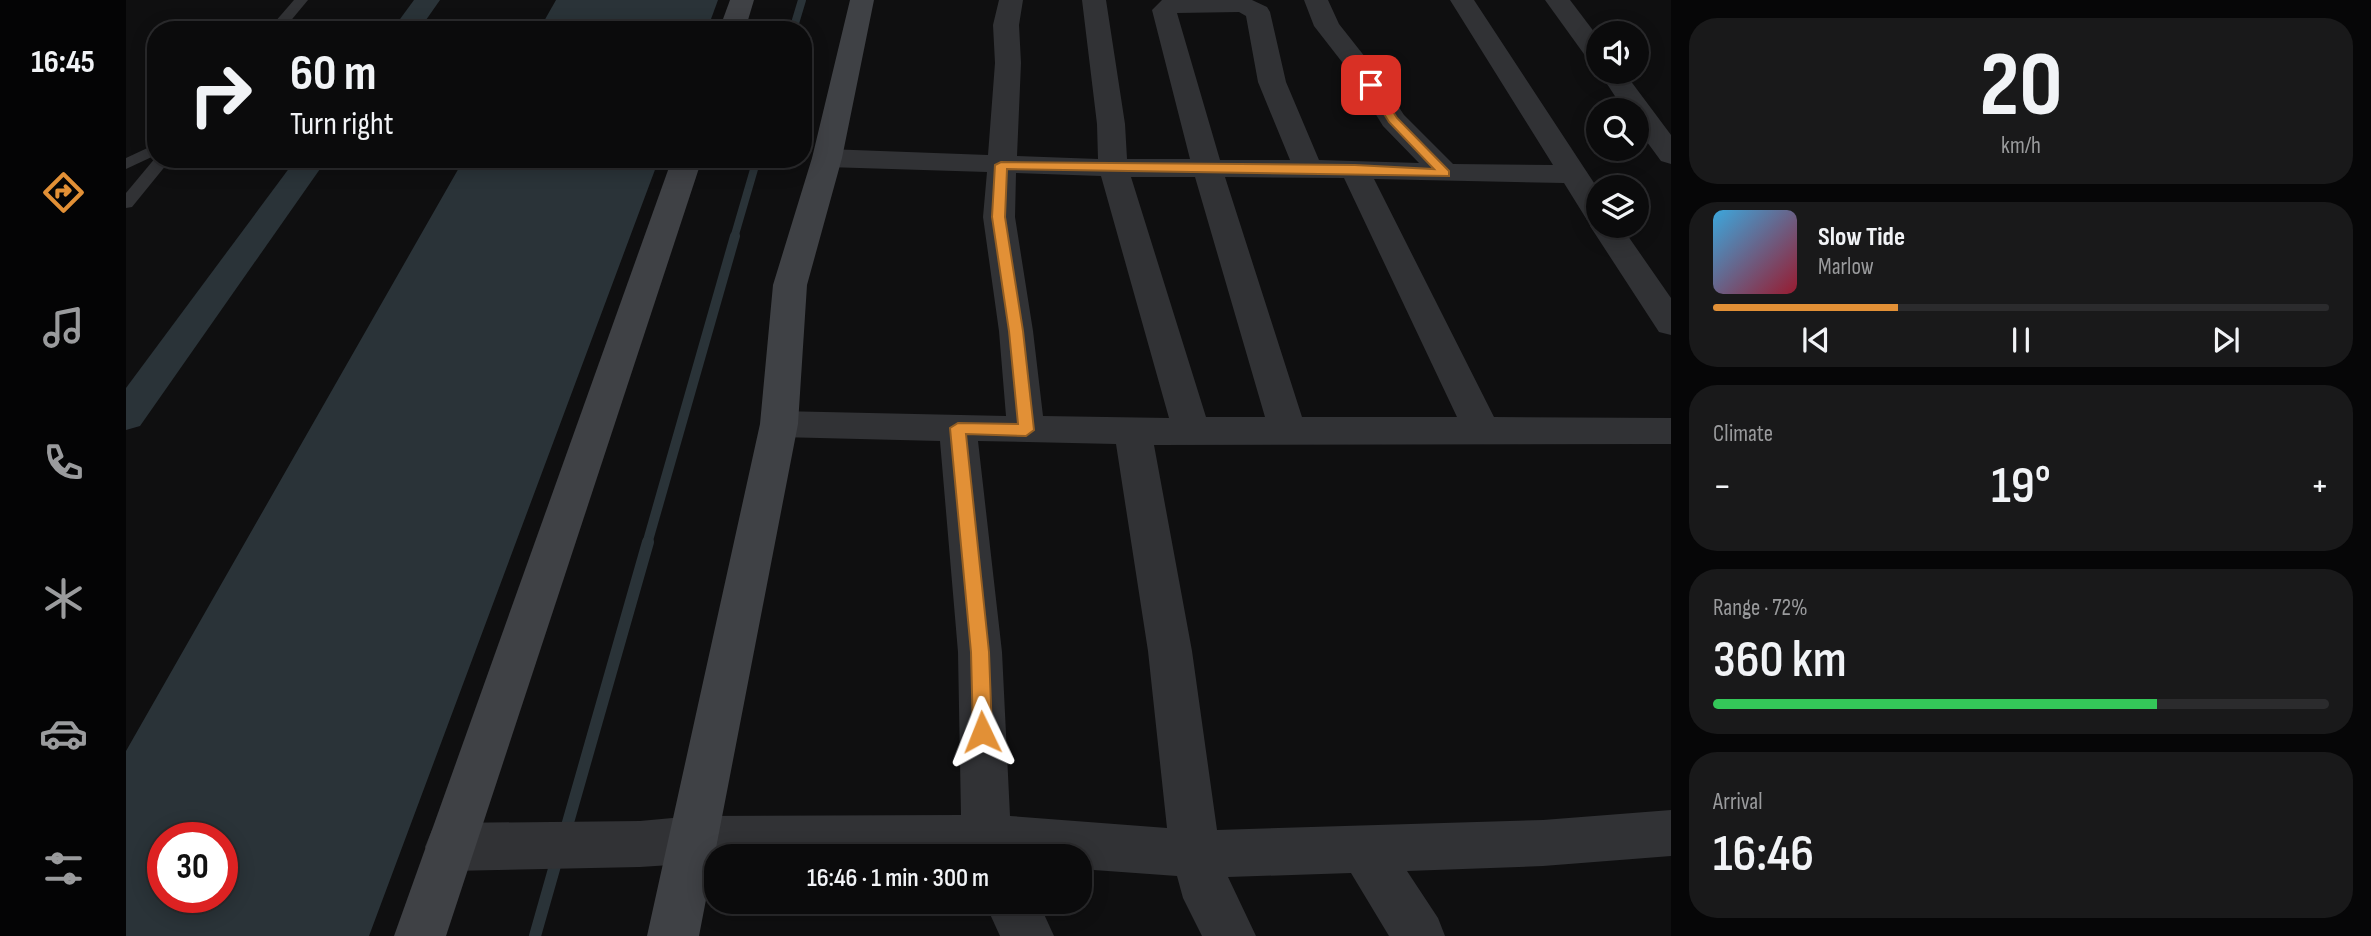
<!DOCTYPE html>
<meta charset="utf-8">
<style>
body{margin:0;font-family:"Sofia Sans Condensed",sans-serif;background:#19191a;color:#f1f3f6;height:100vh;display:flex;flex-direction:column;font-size:26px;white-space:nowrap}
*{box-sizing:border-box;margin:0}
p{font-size:23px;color:#9a9b9d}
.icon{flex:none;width:38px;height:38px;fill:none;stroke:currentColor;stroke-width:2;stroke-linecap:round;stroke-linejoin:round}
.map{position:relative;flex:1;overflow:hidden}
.details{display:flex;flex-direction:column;gap:18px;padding:18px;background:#060607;width:700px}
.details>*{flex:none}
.top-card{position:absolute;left:21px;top:21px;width:665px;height:147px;border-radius:28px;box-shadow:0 4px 18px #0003,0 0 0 2px #2b2b2d;background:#0b0b0c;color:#f1f3f6;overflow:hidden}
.tools{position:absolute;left:1460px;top:21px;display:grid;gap:14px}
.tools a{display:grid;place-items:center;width:63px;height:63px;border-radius:50%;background:#0b0b0c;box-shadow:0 4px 18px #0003,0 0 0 2px #2b2b2d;font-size:35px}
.speed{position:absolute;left:21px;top:822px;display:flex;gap:14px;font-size:35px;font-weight:700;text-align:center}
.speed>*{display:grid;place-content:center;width:91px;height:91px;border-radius:50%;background:#0b0b0c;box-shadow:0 4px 18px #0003,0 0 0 2px #2b2b2d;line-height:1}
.speed .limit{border:10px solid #d22;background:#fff;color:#111}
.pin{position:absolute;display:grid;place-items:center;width:60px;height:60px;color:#fff;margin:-30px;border-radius:14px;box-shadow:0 4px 10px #0006}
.me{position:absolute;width:77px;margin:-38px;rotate:358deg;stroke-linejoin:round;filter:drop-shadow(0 0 5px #0008)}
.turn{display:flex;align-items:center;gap:24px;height:147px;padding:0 28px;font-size:32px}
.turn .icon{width:91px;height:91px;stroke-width:2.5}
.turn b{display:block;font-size:49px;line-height:60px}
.big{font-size:52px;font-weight:600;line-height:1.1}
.details .card{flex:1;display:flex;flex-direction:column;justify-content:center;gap:10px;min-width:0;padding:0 24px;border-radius:28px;background:#19191a}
.details .dial{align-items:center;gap:0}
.dial b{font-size:91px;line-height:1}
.song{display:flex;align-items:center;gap:21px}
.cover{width:84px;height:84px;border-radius:10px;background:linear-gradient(135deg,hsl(200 70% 55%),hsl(350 70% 35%))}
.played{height:7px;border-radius:4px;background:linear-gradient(90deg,#e29036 30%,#2b2b2d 30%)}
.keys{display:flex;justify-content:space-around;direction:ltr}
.heat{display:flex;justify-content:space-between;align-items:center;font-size:38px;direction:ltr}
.charge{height:10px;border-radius:5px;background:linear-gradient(90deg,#34c759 72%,#2b2b2d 0)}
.trip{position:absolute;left:578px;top:844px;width:388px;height:70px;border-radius:28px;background:#0b0b0c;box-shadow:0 4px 18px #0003,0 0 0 2px #2b2b2d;font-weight:600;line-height:70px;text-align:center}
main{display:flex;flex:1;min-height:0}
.dock{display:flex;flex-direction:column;width:126px;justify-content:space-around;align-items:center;background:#040405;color:#9a9b9d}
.dock .icon{width:49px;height:49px}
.dock .selected{color:#e29036}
.dock b{font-size:32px;color:#f1f3f6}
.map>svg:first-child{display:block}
</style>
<main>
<nav class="dock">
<b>16:45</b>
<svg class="icon selected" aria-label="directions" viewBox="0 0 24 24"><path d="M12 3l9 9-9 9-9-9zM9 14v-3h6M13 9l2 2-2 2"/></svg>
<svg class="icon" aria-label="music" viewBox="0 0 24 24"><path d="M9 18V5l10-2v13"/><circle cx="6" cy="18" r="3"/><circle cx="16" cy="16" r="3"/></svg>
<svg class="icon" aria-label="phone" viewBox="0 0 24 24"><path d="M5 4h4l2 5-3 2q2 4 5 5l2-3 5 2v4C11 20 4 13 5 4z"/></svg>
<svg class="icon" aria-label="climate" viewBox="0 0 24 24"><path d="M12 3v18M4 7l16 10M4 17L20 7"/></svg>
<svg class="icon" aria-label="car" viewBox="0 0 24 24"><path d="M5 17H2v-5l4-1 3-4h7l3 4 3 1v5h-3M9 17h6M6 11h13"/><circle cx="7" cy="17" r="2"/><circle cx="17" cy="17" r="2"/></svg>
<svg class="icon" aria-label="filters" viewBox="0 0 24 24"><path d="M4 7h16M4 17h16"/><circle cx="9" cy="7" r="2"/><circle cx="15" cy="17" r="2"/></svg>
</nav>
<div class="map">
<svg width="1545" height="936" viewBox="0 0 1545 936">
<rect width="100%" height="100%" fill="#0f0f10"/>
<!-- water -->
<g fill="#2a3338" fill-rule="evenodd">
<path d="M 430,0 L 592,0 L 581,30 L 413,30 Z"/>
<path d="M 338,159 L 533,159 L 243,936 L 0,936 L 0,751 ZM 37,838 L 96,838 L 96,898 L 37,898 Z"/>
</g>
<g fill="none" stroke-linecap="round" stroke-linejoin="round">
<!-- stream-far2 -->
<g stroke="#2a3338" stroke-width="8">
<path d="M 667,30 L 676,0"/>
<path d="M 608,238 L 631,159"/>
</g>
<!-- stream-far1 -->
<path stroke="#2a3338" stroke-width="10" d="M 521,544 L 609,236"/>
<!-- stream -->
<g stroke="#2a3338" stroke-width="12">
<path d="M 439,833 L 522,542"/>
<path d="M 409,936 L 432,855"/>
</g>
<!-- canal -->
<g fill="#2a3338" fill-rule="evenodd">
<path d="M 288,0 L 314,0 L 293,30 L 266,30 Z"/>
<path d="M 170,159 L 201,159 L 14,426 L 0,430 L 0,388 Z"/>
</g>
<!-- lane -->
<g fill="#313235" fill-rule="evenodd">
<path d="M 168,0 L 182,0 L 157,30 L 142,30 Z"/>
<path d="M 30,144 L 30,155 L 0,169 L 0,158 Z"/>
<path d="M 30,157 L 45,159 L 6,207 L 0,208 L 0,193 Z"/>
</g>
<!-- street -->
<g fill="#313235" fill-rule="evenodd">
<path d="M 873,0 L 897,0 L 893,25 L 895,63 L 891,156 L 972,159 L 971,124 L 956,0 L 980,0 L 999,124 L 1001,159 L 1064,159 L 1026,10 L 1036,0 L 1126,0 L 1141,7 L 1144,12 L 1160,82 L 1193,160 L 1293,163 L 1257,126 L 1223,71 L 1188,26 L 1178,0 L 1202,0 L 1213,24 L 1243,62 L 1278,115 L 1327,164 L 1427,165 L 1324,0 L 1348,0 L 1472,189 L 1472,226 L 1495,226 L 1545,298 L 1545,335 L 1533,332 L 1464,226 L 1468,221 L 1461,220 L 1438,183 L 1248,179 L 1368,417 L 1545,418 L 1545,444 L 1028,445 L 1066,651 L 1091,830 L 1417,820 L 1545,810 L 1545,856 L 1417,866 L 1281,871 L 1312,918 L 1319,936 L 1263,936 L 1225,873 L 1102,877 L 1130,936 L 1076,936 L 1057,898 L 1051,876 L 954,869 L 954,856 L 590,856 L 590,862 L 514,867 L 324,871 L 306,864 L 299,847 L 306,830 L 324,823 L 514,821 L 568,816 L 835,815 L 832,652 L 814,441 L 653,437 L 640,433 L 634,424 L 640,415 L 653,411 L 880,416 L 873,331 L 857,217 L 861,172 L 701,167 L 691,164 L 686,158 L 691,152 L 701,149 L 862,155 L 869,63 L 867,25 ZM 1113,12 L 1120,16 L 1132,82 L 1164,160 L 1094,160 L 1051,13 ZM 890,173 L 975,176 L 1043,418 L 917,416 L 907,331 L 889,217 ZM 1005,177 L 1069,177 L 1139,417 L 1080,417 ZM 1099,177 L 1218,178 L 1331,417 L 1176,417 ZM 852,441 L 990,444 L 1022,651 L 1041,828 L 884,816 L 876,652 Z"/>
<path d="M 1419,0 L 1444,0 L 1472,37 L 1472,63 L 1463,61 Z"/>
<path d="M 1472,70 L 1498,72 L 1545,135 L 1545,164 L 1535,161 L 1510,127 L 1510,110 L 1498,110 Z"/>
<path d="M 858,901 L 912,901 L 928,936 L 874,936 Z"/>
</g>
<!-- secondary -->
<g fill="#3f4145" fill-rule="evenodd">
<path d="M 604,0 L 628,0 L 619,30 L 593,30 Z"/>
<path d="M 724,0 L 748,0 L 716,158 L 681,285 L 672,424 L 573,936 L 521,936 L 634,424 L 647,285 L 686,158 Z"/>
<path d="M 546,159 L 576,159 L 320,936 L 268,936 Z"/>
</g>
</g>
<!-- route -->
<path fill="#e29036" stroke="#935e23" stroke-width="2" d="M 1241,83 L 1249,83 L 1271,118 L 1323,171 L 1323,176 L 881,169 L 879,217 L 897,331 L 908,430 L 900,436 L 840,434 L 863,652 L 866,732 L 863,737 L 856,740 L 850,737 L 847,732 L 845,652 L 824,428 L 832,423 L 892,424 L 883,331 L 866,217 L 869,165 L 875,162 L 1229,165 L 1308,169 L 1263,122 L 1240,85 Z"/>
</svg>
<div class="tools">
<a><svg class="icon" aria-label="sound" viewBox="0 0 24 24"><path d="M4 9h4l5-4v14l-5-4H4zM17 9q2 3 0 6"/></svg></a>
<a><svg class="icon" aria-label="search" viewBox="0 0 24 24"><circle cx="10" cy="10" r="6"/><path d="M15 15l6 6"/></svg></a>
<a><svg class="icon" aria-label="layers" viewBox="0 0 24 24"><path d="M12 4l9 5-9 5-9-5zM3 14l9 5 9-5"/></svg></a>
</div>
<div class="speed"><div class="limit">30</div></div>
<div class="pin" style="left:1245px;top:85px;background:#d93025"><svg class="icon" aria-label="arrive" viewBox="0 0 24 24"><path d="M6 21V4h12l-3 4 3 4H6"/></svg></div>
<svg class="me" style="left:856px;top:732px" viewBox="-20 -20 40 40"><path d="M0-17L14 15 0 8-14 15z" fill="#e29036" stroke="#fff" stroke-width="4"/></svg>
<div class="trip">16:46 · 1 min · 300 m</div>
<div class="top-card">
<div class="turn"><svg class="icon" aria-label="right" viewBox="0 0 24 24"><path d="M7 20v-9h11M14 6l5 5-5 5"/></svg><div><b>60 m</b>Turn right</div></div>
</div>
</div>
<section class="details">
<div class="card dial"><b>20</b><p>km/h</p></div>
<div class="card">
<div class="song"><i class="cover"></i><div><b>Slow Tide</b><p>Marlow</p></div></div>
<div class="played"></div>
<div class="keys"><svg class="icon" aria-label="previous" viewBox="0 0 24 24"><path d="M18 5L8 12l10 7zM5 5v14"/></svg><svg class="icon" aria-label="pause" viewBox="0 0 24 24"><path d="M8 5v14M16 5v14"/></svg><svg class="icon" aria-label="next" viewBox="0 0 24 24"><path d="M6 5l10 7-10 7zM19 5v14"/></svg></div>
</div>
<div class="card"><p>Climate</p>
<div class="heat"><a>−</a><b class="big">19°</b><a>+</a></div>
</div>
<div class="card"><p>Range · 72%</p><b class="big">360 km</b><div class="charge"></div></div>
<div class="card"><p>Arrival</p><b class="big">16:46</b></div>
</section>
</main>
